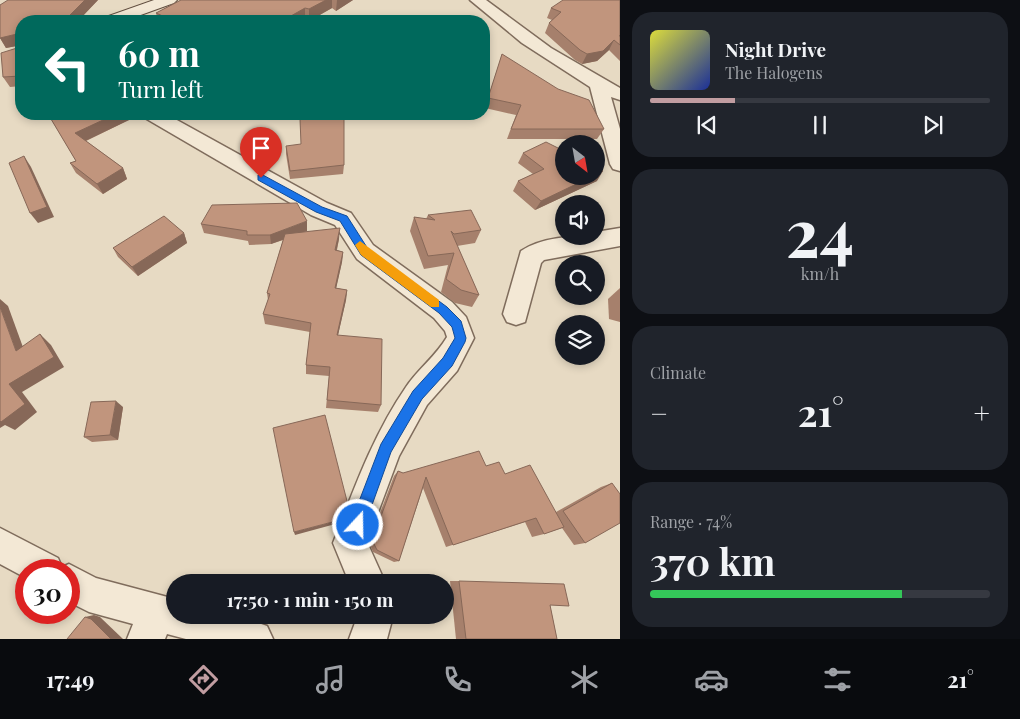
<!DOCTYPE html>
<meta charset="utf-8">
<style>
body{margin:0;font-family:"Playfair Display",serif;background:#20242c;color:#f1f3f6;height:100vh;display:flex;flex-direction:column;font-size:19px;white-space:nowrap}
*{box-sizing:border-box;margin:0}
p{font-size:16px;color:#9ea1a6}
.icon{flex:none;width:28px;height:28px;fill:none;stroke:currentColor;stroke-width:2;stroke-linecap:round;stroke-linejoin:round}
.map{position:relative;flex:1;overflow:hidden}
.details{display:flex;flex-direction:column;gap:12px;padding:12px;background:#0d0f14;width:400px}
.details>*{flex:none}
.guide{position:absolute;left:15px;top:15px;width:475px;height:105px;border-radius:20px;box-shadow:0 2px 8px #0003;background:#00695c;color:#fff;overflow:hidden}
.needle{width:32px;rotate:149deg}
.buttons{position:absolute;left:555px;top:135px;display:grid;gap:10px}
.buttons a{display:grid;place-items:center;width:50px;height:50px;border-radius:50%;background:#171b24;box-shadow:0 2px 8px #0003;font-size:25px}
.speed{position:absolute;left:15px;top:559px;display:flex;gap:10px;font-size:25px;font-weight:700;text-align:center}
.speed>*{display:grid;place-content:center;width:65px;height:65px;border-radius:50%;background:#171b24;box-shadow:0 2px 8px #0003;line-height:1}
.speed .limit{border:8px solid #d22;background:#fff;color:#111}
.pin{position:absolute;display:grid;place-items:center;width:42px;height:42px;color:#fff;margin:-51px -21px;border-radius:50% 50% 50% 0;rotate:-45deg;box-shadow:0 0 5px #0007}
.pin .icon{rotate:45deg}
.me{position:absolute;width:55px;margin:-28px;rotate:21deg;stroke-linejoin:round;filter:drop-shadow(0 0 4px #0008)}
.turn{display:flex;align-items:center;gap:18px;height:105px;padding:0 20px;font-size:22px}
.turn .icon{width:65px;height:65px;stroke-width:2.5}
.turn b{display:block;font-size:35px;line-height:42px}
.big{font-size:38px;font-weight:700;line-height:1.1}
.details .card{flex:1;display:flex;flex-direction:column;justify-content:center;gap:8px;min-width:0;padding:0 18px;border-radius:20px;background:#20242c}
.details .dial{align-items:center;gap:0}
.dial b{font-size:65px;line-height:1}
.song{display:flex;align-items:center;gap:15px}
.cover{width:60px;height:60px;border-radius:8px;background:linear-gradient(135deg,hsl(60 70% 55%),hsl(230 70% 35%))}
.played{height:5px;border-radius:2px;background:linear-gradient(90deg,#c19da1 25%,#363941 25%)}
.keys{display:flex;justify-content:space-around;direction:ltr}
.heat{display:flex;justify-content:space-between;align-items:center;font-size:28px;direction:ltr}
.charge{height:8px;border-radius:4px;background:linear-gradient(90deg,#34c759 74%,#363941 0)}
.trip{position:absolute;left:166px;top:574px;width:288px;height:50px;border-radius:25px;background:#171b24;box-shadow:0 2px 8px #0003;font-weight:700;line-height:50px;text-align:center}
.dock{display:flex;height:80px;justify-content:space-around;align-items:center;background:#090b0e;color:#9ea1a6}
.dock .icon{width:35px;height:35px}
.dock .active{color:#c19da1}
.dock b{font-size:22px;color:#f1f3f6}
main{display:flex;flex:1;min-height:0}
.map>svg:first-child{display:block}
</style>
<main>
<div class="map">
<svg width="620" height="639" viewBox="0 0 620 639">
<rect width="100%" height="100%" fill="#e7dac3"/>
<g fill="none" stroke-linecap="round" stroke-linejoin="round">
<!-- street casing -->
<g stroke="#7f6c5c" stroke-width="3">
<g id="street">
<path d="M 470,0 L 486,0 L 551,48 L 620,88 L 620,100 L 611,97 L 620,129 L 620,171 L 613,169 L 610,164 L 590,87 L 522,43 Z"/>
<path d="M 143,114 L 166,114 L 327,203 L 351,213 L 373,245 L 452,302 L 466,317 L 474,338 L 457,371 L 427,405 L 399,456 L 367,542 L 385,582 L 349,582 L 333,543 C 354,489 373,435 406,387 C 418,369 436,356 447,337 L 445,331 L 434,318 L 357,259 L 335,225 L 311,215 L 145,118 Z"/>
<path d="M 620,228 L 620,246 L 544,260 L 541,263 L 525,322 L 516,325 L 507,322 L 503,314 L 521,251 C 542,237 572,236 596,236 L 596,232 Z"/>
<path d="M 0,528 L 58,558 L 62,567 L 69,564 L 96,578 L 175,599 L 175,615 L 235,615 L 267,626 L 273,639 L 186,639 L 167,634 L 165,639 L 127,639 L 133,624 L 89,612 L 69,602 L 69,570 L 26,570 L 26,578 L 0,564 Z"/>
<path d="M 355,615 L 391,615 L 392,620 L 387,639 L 349,639 L 356,620 Z"/>
</g>
</g>
<!-- secondary casing -->
<g stroke="#614e3f" stroke-width="2">
<path id="secondary" d="M 154,0 L 177,0 L 174,3 L 124,21 L 101,21 L 103,18 Z"/>
</g>
<!-- street -->
<use href="#street" fill="#f3e8d5" fill-rule="evenodd"/>
<!-- secondary -->
<use href="#secondary" fill="#f3e8d5" fill-rule="evenodd"/>
</g>
<!-- wall -->
<g fill="#a6806c">
<path d="M 8,0 L 98,0 L 78,21 L 21,21 L 21,86 L 10,87 L 3,77 L 17,48 L 17,46 L 6,48 L 0,38 Z"/>
<path d="M 181,0 L 353,0 L 336,11 L 332,8 L 309,21 L 305,19 L 301,21 L 158,21 L 156,13 Z"/>
<path d="M 620,0 L 620,61 L 609,50 L 597,61 L 582,64 L 575,60 L 545,33 L 549,23 L 552,20 L 547,18 L 551,8 Z"/>
<path d="M 502,54 L 604,129 L 597,139 L 507,139 L 516,115 L 485,108 Z"/>
<path d="M 48,114 L 129,114 L 129,120 L 86,141 L 123,168 L 127,179 L 103,194 L 76,173 L 70,163 L 76,161 Z"/>
<path d="M 286,146 L 344,165 L 343,174 L 290,179 L 286,154 Z"/>
<path d="M 523,153 L 597,181 L 535,210 L 513,191 L 518,181 L 533,174 L 518,163 Z"/>
<path d="M 428,215 L 481,230 L 475,243 L 457,246 L 479,295 L 472,307 L 455,303 L 441,292 L 448,265 L 424,269 L 410,231 L 414,217 L 426,219 Z"/>
<path d="M 201,224 L 307,231 L 303,232 L 339,239 L 337,250 L 343,252 L 342,262 L 336,288 L 347,290 L 346,300 L 338,335 L 381,405 L 378,412 L 326,408 L 329,376 L 306,374 L 306,365 L 310,332 L 265,324 L 263,314 L 268,300 L 267,293 L 283,240 L 271,244 L 249,245 L 248,241 L 204,233 Z"/>
<path d="M 184,233 L 187,243 L 138,276 L 118,257 L 113,248 Z"/>
<path d="M 620,288 L 620,322 L 609,319 L 608,299 Z"/>
<path d="M 123,407 L 118,440 L 92,442 L 84,437 Z"/>
<path d="M 486,466 L 505,474 L 556,512 L 601,487 L 612,483 L 585,543 L 574,545 L 562,528 L 544,534 L 532,537 L 525,522 L 446,547 L 423,488 L 399,561 L 394,562 L 373,552 L 369,542 L 394,476 L 398,471 L 403,473 Z"/>
<path d="M 450,581 L 459,581 L 550,605 L 557,639 L 456,639 Z"/>
</g>
<!-- shaded-wall -->
<g fill="#876858">
<path d="M 85,0 L 98,0 L 78,21 L 64,21 Z"/>
<path d="M 326,0 L 332,0 L 332,8 L 309,21 L 309,9 Z"/>
<path d="M 337,0 L 353,0 L 336,11 Z"/>
<path d="M 305,8 L 305,19 L 301,21 L 282,21 Z"/>
<path d="M 17,34 L 21,45 L 6,48 L 0,38 Z"/>
<path d="M 614,40 L 609,50 L 597,61 L 582,64 L 587,54 Z"/>
<path d="M 116,114 L 129,114 L 129,120 L 81,143 L 75,133 Z"/>
<path d="M 24,156 L 31,167 L 54,217 L 38,223 L 30,213 Z"/>
<path d="M 123,168 L 127,179 L 103,194 L 97,184 Z"/>
<path d="M 603,171 L 597,181 L 535,210 L 541,201 L 593,176 L 596,176 L 596,175 Z"/>
<path d="M 307,221 L 307,231 L 271,244 L 270,235 Z"/>
<path d="M 340,228 L 339,239 L 334,261 L 335,250 Z"/>
<path d="M 184,233 L 187,243 L 138,276 L 132,267 Z"/>
<path d="M 343,252 L 342,262 L 334,298 L 335,288 Z"/>
<path d="M 347,290 L 346,300 L 336,344 L 337,335 Z"/>
<path d="M 0,299 L 8,306 L 28,361 L 16,351 L 0,307 Z"/>
<path d="M 40,334 L 51,345 L 64,367 L 22,392 L 37,412 L 15,430 L 5,425 L 0,428 L 0,417 L 9,384 Z"/>
<path d="M 116,401 L 123,407 L 118,440 L 110,435 Z"/>
<path d="M 340,520 L 339,523 L 295,535 L 294,532 Z"/>
<path d="M 94,615 L 100,617 L 123,639 L 111,639 L 85,617 Z"/>
</g>
<!-- building -->
<g fill="#c1957d" stroke="#876858">
<path d="M 8,0 L 85,0 L 64,21 L 21,21 L 21,76 L 3,77 L 1,53 L 17,48 L 17,34 L 0,38 L 0,5 Z"/>
<path d="M 181,0 L 326,0 L 309,9 L 305,8 L 282,21 L 174,21 L 156,13 Z"/>
<path d="M 563,0 L 620,0 L 620,35 L 619,36 L 620,36 L 620,45 L 614,40 L 603,51 L 587,54 L 580,50 L 549,23 L 561,12 L 551,8 Z"/>
<path d="M 502,54 L 558,89 L 589,100 L 604,129 L 511,129 L 521,105 L 488,98 Z"/>
<path d="M 48,114 L 116,114 L 75,133 L 123,168 L 97,184 L 70,163 L 76,161 Z"/>
<path d="M 344,118 L 344,165 L 290,171 L 286,146 L 301,144 L 300,119 Z"/>
<path d="M 546,142 L 564,151 L 564,176 L 593,176 L 541,201 L 518,181 L 544,169 L 523,153 Z"/>
<path d="M 24,156 L 47,207 L 30,213 L 9,163 Z"/>
<path d="M 596,168 L 603,171 L 596,175 Z"/>
<path d="M 297,203 L 307,221 L 270,235 L 247,235 L 247,231 L 201,224 L 212,205 Z"/>
<path d="M 471,210 L 481,230 L 454,234 L 451,231 L 479,295 L 461,290 L 446,279 L 454,253 L 428,256 L 414,217 L 435,220 L 428,215 Z"/>
<path d="M 164,216 L 184,233 L 132,267 L 113,248 Z"/>
<path d="M 340,228 L 335,250 L 343,252 L 335,288 L 347,290 L 337,335 L 382,339 L 381,405 L 327,400 L 330,367 L 306,365 L 311,323 L 263,314 L 270,294 L 267,293 L 285,234 Z"/>
<path d="M 0,307 L 16,351 L 40,334 L 54,357 L 9,384 L 25,404 L 1,422 L 0,421 Z"/>
<path d="M 116,401 L 110,435 L 84,437 L 91,402 Z"/>
<path d="M 325,415 L 347,501 L 340,520 L 294,532 L 273,428 Z"/>
<path d="M 479,451 L 486,466 L 499,462 L 505,474 L 530,465 L 564,527 L 544,534 L 536,518 L 453,545 L 426,477 L 399,561 L 377,550 L 372,540 L 398,471 L 403,473 Z"/>
<path d="M 612,483 L 620,494 L 620,523 L 585,543 L 563,511 Z"/>
<path d="M 459,581 L 564,584 L 569,606 L 550,605 L 557,639 L 466,639 Z"/>
<path d="M 85,617 L 91,619 L 111,639 L 67,639 Z"/>
</g>
<!-- route -->
<path fill="#1a73e8" stroke="#114b97" d="M 261,174 L 322,207 L 347,216 L 368,249 L 447,307 L 461,321 L 466,338 L 465,342 L 452,366 L 422,399 L 391,452 L 363,530 L 358,532 L 352,530 L 350,525 L 381,444 L 413,391 L 443,358 L 455,338 L 452,327 L 439,313 L 361,255 L 340,221 L 316,212 L 258,180 L 258,175 Z"/>
<!-- slow -->
<path fill="#f59e0b" d="M 360,241 L 439,300 L 439,307 L 431,307 L 361,255 L 355,245 Z"/>
</svg>
<div class="buttons">
<a><svg class="needle" viewBox="-14 -14 28 28"><path d="M0-13l5 13h-10z" fill="#e53935"/><path d="M0 13l5-13h-10z" fill="#9ea1a6"/></svg></a>
<a><svg class="icon" aria-label="sound" viewBox="0 0 24 24"><path d="M4 9h4l5-4v14l-5-4H4zM17 9q2 3 0 6"/></svg></a>
<a><svg class="icon" aria-label="search" viewBox="0 0 24 24"><circle cx="10" cy="10" r="6"/><path d="M15 15l6 6"/></svg></a>
<a><svg class="icon" aria-label="layers" viewBox="0 0 24 24"><path d="M12 4l9 5-9 5-9-5zM3 14l9 5 9-5"/></svg></a>
</div>
<div class="speed"><div class="limit">30</div></div>
<div class="pin" style="left:261px;top:178px;background:#d93025"><svg class="icon" aria-label="arrive" viewBox="0 0 24 24"><path d="M6 21V4h12l-3 4 3 4H6"/></svg></div>
<svg class="me" style="left:358px;top:525px" viewBox="-20 -20 40 40"><circle r="17" fill="#1a73e8" stroke="#fff" stroke-width="3"/><path d="M0-11L8 9 0 5-8 9z" fill="#fff"/></svg>
<div class="trip">17:50 · 1 min · 150 m</div>
<div class="guide">
<div class="turn"><svg class="icon" aria-label="left" viewBox="0 0 24 24"><path d="M17 20v-9H6M10 6l-5 5 5 5"/></svg><div><b>60 m</b>Turn left</div></div>
</div>
</div>
<section class="details">
<div class="card">
<div class="song"><i class="cover"></i><div><b>Night Drive</b><p>The Halogens</p></div></div>
<div class="played"></div>
<div class="keys"><svg class="icon" aria-label="previous" viewBox="0 0 24 24"><path d="M18 5L8 12l10 7zM5 5v14"/></svg><svg class="icon" aria-label="pause" viewBox="0 0 24 24"><path d="M8 5v14M16 5v14"/></svg><svg class="icon" aria-label="next" viewBox="0 0 24 24"><path d="M6 5l10 7-10 7zM19 5v14"/></svg></div>
</div>
<div class="card dial"><b>24</b><p>km/h</p></div>
<div class="card"><p>Climate</p>
<div class="heat"><a>−</a><b class="big">21°</b><a>+</a></div>
</div>
<div class="card"><p>Range · 74%</p><b class="big">370 km</b><div class="charge"></div></div>
</section>
</main>
<nav class="dock">
<b>17:49</b>
<svg class="icon active" aria-label="directions" viewBox="0 0 24 24"><path d="M12 3l9 9-9 9-9-9zM9 14v-3h6M13 9l2 2-2 2"/></svg>
<svg class="icon" aria-label="music" viewBox="0 0 24 24"><path d="M9 18V5l10-2v13"/><circle cx="6" cy="18" r="3"/><circle cx="16" cy="16" r="3"/></svg>
<svg class="icon" aria-label="phone" viewBox="0 0 24 24"><path d="M5 4h4l2 5-3 2q2 4 5 5l2-3 5 2v4C11 20 4 13 5 4z"/></svg>
<svg class="icon" aria-label="climate" viewBox="0 0 24 24"><path d="M12 3v18M4 7l16 10M4 17L20 7"/></svg>
<svg class="icon" aria-label="car" viewBox="0 0 24 24"><path d="M5 17H2v-5l4-1 3-4h7l3 4 3 1v5h-3M9 17h6M6 11h13"/><circle cx="7" cy="17" r="2"/><circle cx="17" cy="17" r="2"/></svg>
<svg class="icon" aria-label="filters" viewBox="0 0 24 24"><path d="M4 7h16M4 17h16"/><circle cx="9" cy="7" r="2"/><circle cx="15" cy="17" r="2"/></svg>
<b>21°</b>
</nav>
